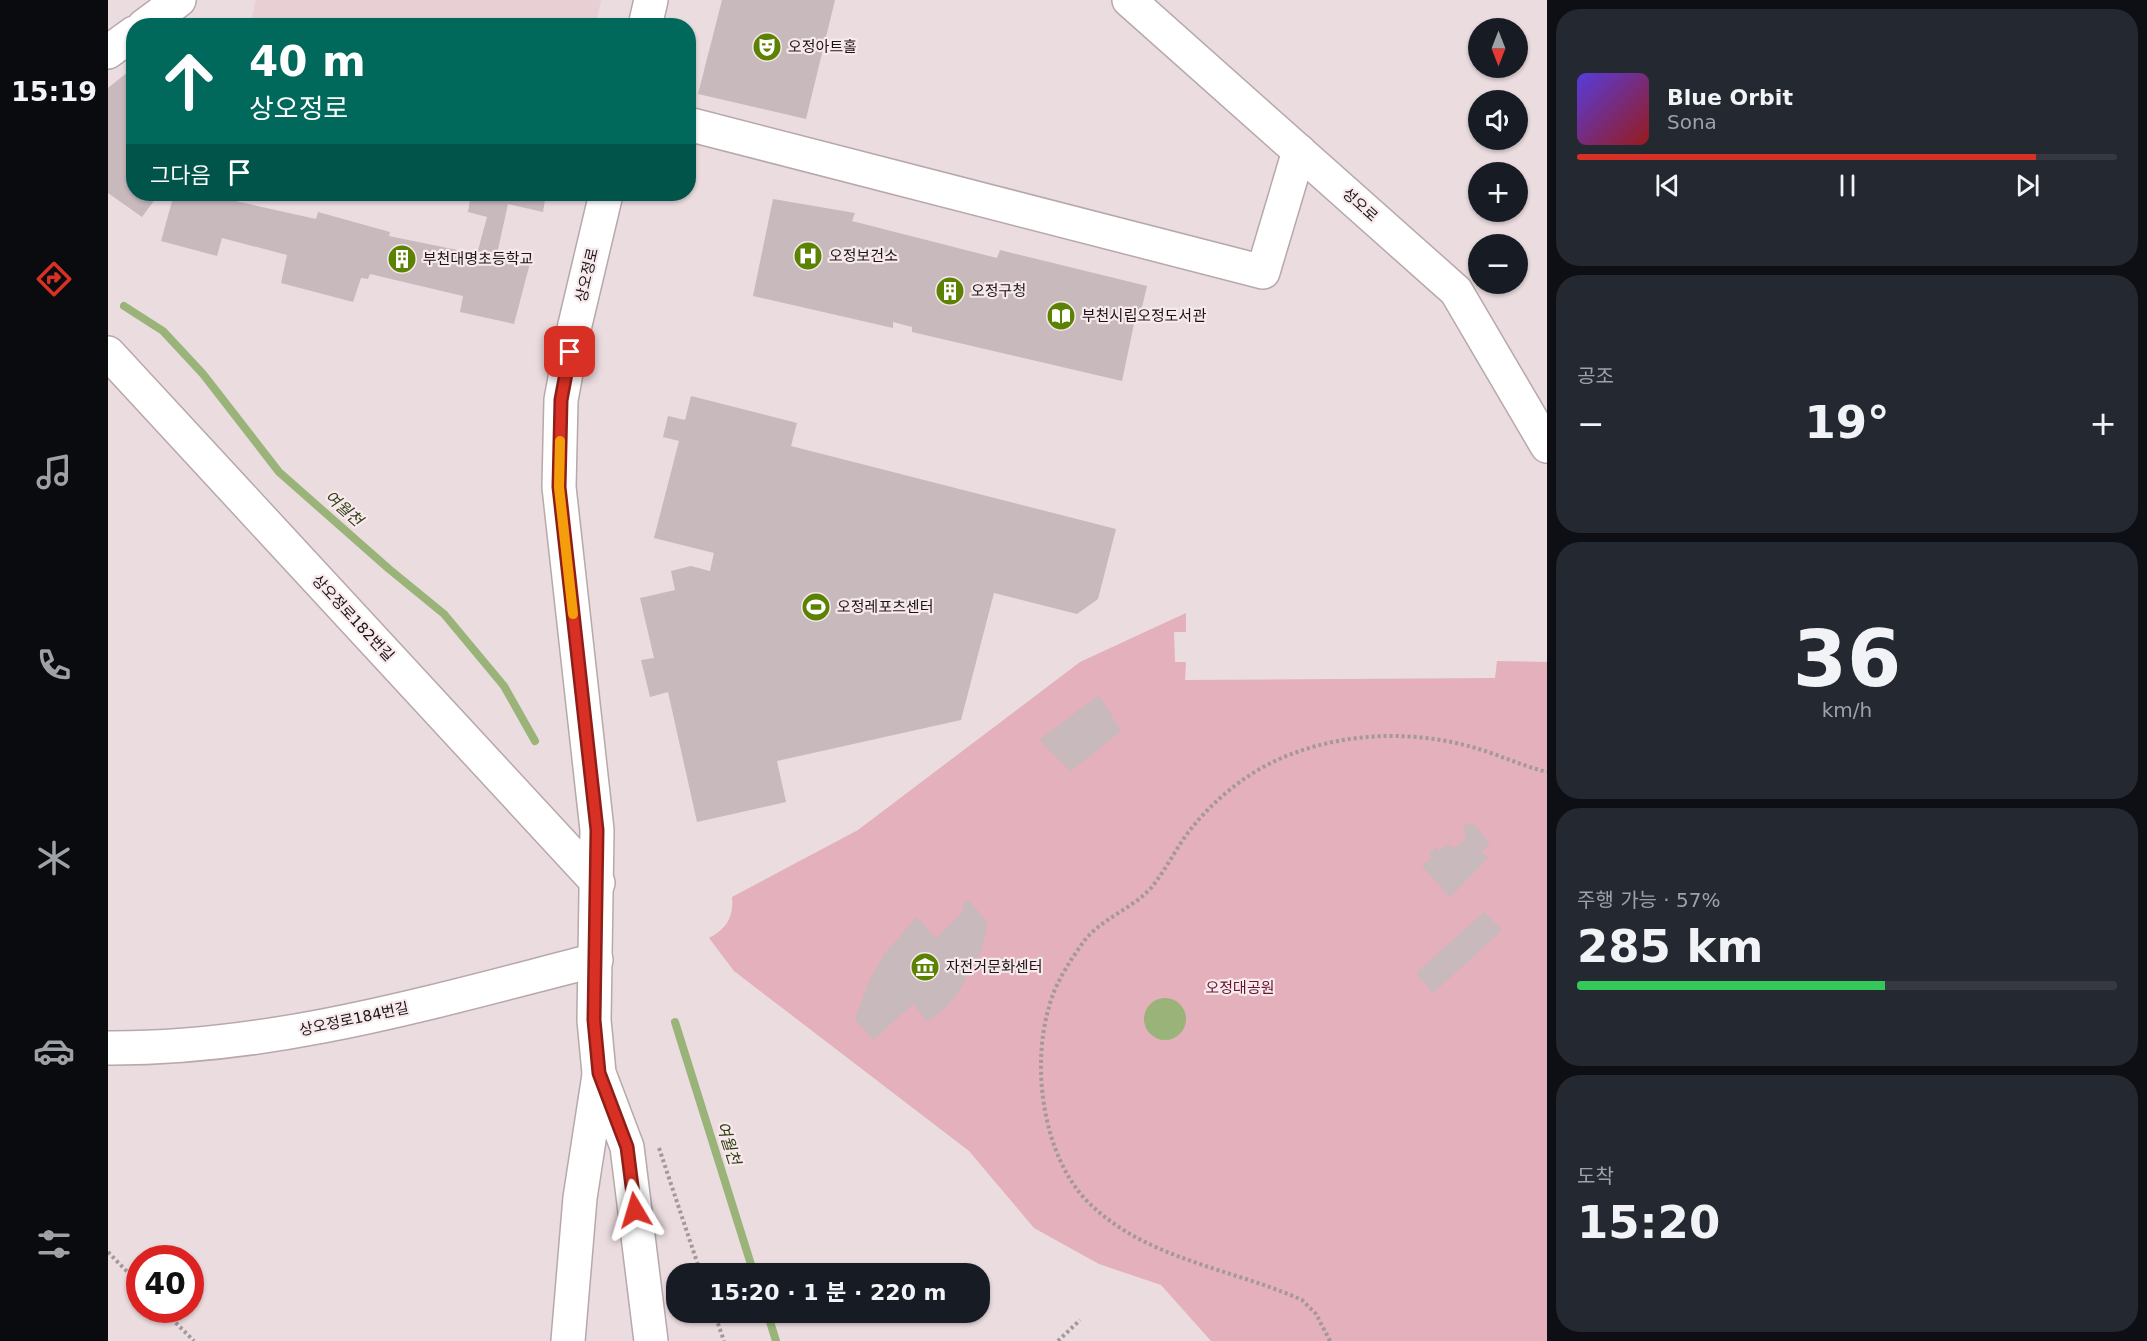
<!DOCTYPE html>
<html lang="ko">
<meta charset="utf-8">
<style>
body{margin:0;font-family:"DejaVu Sans","Noto Sans KR",sans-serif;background:#242831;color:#f1f3f6;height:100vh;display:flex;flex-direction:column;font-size:22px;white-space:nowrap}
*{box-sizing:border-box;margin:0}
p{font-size:20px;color:#9ea1a6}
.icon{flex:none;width:33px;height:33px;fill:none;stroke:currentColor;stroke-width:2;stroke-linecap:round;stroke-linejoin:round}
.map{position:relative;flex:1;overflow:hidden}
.drawer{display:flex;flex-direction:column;gap:9px;padding:9px;background:#0d0f14;width:600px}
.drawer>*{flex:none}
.hud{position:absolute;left:18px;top:18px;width:570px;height:183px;border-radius:24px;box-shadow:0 2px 4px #0004;background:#00695c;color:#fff;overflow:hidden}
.needle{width:39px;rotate:180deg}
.fabs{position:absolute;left:1360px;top:18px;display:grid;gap:12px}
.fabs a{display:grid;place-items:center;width:60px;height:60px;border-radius:50%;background:#171b24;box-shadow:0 2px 4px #0004;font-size:30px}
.speed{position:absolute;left:18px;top:1245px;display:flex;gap:12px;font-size:30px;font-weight:700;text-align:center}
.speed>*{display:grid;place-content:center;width:78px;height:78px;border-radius:50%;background:#171b24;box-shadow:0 2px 4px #0004;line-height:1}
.speed .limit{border:9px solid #d22;background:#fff;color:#111}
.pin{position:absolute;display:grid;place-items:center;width:51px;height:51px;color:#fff;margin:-26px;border-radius:12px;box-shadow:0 3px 9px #0006}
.me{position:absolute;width:66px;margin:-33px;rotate:353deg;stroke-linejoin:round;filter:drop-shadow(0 0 4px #0008)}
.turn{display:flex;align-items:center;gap:21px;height:126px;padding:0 24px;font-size:27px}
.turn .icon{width:78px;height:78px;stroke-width:2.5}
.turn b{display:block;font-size:42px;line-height:51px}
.then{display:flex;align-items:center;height:57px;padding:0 24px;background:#0003;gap:12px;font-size:22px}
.big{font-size:45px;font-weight:700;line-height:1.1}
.drawer .widget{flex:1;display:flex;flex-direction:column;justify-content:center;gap:9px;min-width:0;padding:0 21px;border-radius:24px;background:#242831}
.drawer .dial{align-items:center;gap:0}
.dial b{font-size:78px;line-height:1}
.song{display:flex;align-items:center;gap:18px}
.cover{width:72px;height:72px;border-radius:9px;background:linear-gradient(135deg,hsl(250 70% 55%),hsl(0 70% 35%))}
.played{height:6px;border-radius:3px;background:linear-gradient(90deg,#d93025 85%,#363941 85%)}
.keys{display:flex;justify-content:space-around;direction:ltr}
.heat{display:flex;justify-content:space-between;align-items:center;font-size:33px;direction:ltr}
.charge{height:9px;border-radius:4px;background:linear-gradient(90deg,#34c759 57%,#363941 0)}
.trip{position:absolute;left:558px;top:1263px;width:324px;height:60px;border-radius:24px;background:#171b24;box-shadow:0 2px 4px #0004;font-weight:700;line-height:60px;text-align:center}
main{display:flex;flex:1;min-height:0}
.dock{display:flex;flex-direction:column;width:108px;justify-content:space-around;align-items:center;background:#090b0e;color:#9ea1a6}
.dock .icon{width:42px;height:42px}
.dock .current{color:#d93025}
.dock b{font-size:27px;color:#f1f3f6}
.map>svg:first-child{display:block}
</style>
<main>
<nav class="dock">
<b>15:19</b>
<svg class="icon current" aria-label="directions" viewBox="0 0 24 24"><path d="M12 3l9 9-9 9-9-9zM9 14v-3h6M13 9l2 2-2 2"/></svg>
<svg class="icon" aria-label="music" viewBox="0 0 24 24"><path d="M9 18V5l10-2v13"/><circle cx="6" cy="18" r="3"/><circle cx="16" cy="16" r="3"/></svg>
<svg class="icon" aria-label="phone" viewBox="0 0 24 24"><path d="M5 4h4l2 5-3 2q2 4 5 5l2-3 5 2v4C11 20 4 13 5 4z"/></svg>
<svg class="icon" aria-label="climate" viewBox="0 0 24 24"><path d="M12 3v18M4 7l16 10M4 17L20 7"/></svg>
<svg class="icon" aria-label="car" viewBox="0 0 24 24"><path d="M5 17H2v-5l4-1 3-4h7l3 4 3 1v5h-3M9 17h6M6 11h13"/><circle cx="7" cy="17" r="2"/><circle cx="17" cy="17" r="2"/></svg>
<svg class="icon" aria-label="filters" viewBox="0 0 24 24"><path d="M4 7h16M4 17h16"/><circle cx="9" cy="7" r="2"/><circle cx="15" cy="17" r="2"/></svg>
</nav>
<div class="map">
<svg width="1439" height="1341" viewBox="0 0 1439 1341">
<rect width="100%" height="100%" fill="#ebdcdf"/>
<!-- built -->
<path fill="#e7cfd4" d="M 148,0 L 493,0 L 488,25 L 142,25 Z"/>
<!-- green -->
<path fill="#e3b0bb" d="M 1078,613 L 1078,632 L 1066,632 L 1067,662 L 1078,662 L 1077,680 L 1387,678 L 1389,661 L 1439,662 L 1439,1341 L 1103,1341 L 1053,1285 L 991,1264 L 926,1228 L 861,1151 L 626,971 L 601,938 C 619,929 626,916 624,897 L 750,830 L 972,662 Z"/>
<!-- water -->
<circle fill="#99b379" cx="1057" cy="1019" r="21"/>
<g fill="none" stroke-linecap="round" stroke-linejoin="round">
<!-- stream -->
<g stroke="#99b379" stroke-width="8">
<path d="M 16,306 L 55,331 L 95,374 L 171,472 L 281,569 L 336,614 L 396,686 L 427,741"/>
<path d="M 567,1022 L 646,1274"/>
<path d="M 659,1312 L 668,1341"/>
</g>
</g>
<!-- building -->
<g fill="#c8b9bc">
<path d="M 614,0 L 727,0 L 698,119 L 590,94 Z"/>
<path d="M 26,67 L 26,194 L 51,194 L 34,217 L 0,193 L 0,88 Z"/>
<path d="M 66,194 L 105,194 L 105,196 L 208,219 L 210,212 L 282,232 L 281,236 L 369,254 L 379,217 L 360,212 L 363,194 L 438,194 L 435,212 L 400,204 L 389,254 L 422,263 L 406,324 L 352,312 L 355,296 L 262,274 L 260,279 L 253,278 L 245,302 L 173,283 L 179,255 L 114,238 L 109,256 L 53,241 Z"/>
<path d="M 282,194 L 321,194 L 319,200 Z"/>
<path d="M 665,199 L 747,213 L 744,221 L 889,258 L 892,250 L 1039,286 L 1031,320 L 1027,319 L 1014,381 L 804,332 L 804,327 L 785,322 L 785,328 L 645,296 Z"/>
<path d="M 583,396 L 689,423 L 683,446 L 1008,529 L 990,599 L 969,614 L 886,593 L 853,720 L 669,761 L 678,802 L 589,822 L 560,692 L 542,697 L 533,660 L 546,658 L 532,598 L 567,590 L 563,571 L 583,566 L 602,571 L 606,553 L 546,538 L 571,441 L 555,437 L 560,416 L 577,420 Z"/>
<path d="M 991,695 L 1013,731 L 963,771 L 931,740 Z"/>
<path d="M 1361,824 L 1366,824 L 1382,844 L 1374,852 L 1380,858 L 1342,897 L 1314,866 L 1324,857 L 1321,853 L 1328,847 L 1331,851 L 1340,844 L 1346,848 L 1358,839 L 1355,827 Z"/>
<path d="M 861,900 L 879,922 L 878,933 L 873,952 L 852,989 L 840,1005 L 820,1022 L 805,1004 L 765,1040 L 747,1019 L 761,981 L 777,953 L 809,917 L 828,938 L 856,911 L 853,907 Z"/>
<path d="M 1376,912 L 1394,930 L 1325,993 L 1308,973 Z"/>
</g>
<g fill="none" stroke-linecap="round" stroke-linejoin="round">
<!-- minor casing -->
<g stroke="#b7a8ab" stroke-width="36">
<g id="minor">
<path d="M 1021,0 L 1348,291 L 1439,446"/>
<path d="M 36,26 L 71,0"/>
<path d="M 537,26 L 543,0"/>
<path d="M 0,52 L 26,33"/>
<path d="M 580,124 L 1155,272 L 1191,151"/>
<path d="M 498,194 L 466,329 L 453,400 L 451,487 L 489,830 L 486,1020 L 491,1073 L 519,1147 L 543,1341"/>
<path d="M 0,353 L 490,883"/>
<path d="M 0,1048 C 167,1049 327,1001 488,960"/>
<path d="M 460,1341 L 472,1198 L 491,1075"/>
</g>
</g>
<!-- path -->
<g stroke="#a3989a" stroke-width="4" stroke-dasharray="3 3" stroke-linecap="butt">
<path d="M 551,1148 L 593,1274"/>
<path d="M 0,1252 L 32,1285"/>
<path d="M 55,1310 L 86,1341"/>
<path d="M 606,1312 L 616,1341"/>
<path d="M 950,1341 L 972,1320"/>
<path d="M 1222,1341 L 1208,1314 L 1194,1300 C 1123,1268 1039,1260 981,1203 C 935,1158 923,1067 941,1007 C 947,983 962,961 976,941 C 994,918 1024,909 1043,888 C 1057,871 1066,852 1079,834 C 1106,798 1145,767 1189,752 C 1251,730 1321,731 1383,753 C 1402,760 1419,767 1439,772"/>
</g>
<!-- minor -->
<use href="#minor" stroke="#fff" stroke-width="33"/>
</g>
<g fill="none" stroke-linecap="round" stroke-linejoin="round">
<!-- route casing -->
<g stroke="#8d1f18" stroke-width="15">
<path id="route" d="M 462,352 L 453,400 L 451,487 L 489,830 L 486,1020 L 491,1073 L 519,1147 L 527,1210"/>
</g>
<!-- route -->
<use href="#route" stroke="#d93025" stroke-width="10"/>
<!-- slow -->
<path stroke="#f59e0b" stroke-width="10" d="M 452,441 L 451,487 L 465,614"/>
</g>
<!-- icons -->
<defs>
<g id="theatre-disc" transform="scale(1.5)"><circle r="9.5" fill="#5b8202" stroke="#f8e9ec"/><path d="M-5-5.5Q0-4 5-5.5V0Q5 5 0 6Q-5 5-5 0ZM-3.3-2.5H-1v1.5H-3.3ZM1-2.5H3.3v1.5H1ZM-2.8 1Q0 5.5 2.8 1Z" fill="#fff"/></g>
<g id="hospital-disc" transform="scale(1.5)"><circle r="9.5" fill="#5b8202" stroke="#f8e9ec"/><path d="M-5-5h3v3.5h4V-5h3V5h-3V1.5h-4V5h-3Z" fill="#fff"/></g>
<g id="building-disc" transform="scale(1.5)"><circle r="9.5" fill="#5b8202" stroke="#f8e9ec"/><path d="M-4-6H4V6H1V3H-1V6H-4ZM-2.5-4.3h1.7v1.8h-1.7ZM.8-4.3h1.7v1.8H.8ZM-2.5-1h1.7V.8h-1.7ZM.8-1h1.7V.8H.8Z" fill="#fff"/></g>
<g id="library-disc" transform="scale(1.5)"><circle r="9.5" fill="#5b8202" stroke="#f8e9ec"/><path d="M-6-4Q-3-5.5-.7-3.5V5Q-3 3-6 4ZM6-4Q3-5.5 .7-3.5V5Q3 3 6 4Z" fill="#fff"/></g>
<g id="stadium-disc" transform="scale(1.5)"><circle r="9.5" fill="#5b8202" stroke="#f8e9ec"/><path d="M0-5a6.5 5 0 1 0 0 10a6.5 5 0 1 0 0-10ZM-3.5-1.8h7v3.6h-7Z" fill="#fff"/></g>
<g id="museum-disc" transform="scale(1.5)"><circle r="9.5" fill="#5b8202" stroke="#f8e9ec"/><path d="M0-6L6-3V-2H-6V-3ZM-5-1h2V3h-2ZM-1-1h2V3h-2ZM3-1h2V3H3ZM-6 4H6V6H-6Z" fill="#fff"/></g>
</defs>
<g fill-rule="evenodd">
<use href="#theatre-disc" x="659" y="47"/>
<use href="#hospital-disc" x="700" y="256"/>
<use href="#building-disc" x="294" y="259"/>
<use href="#building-disc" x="842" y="291"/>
<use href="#library-disc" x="953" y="316"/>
<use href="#stadium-disc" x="708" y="607"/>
<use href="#museum-disc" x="817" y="967"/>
</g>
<g text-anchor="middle" stroke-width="4.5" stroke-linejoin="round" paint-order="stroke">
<!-- poi labels -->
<g font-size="15" fill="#1a1516" stroke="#f8e9ec" text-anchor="start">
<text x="680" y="52">오정아트홀</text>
<text x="721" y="261">오정보건소</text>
<text x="315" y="264">부천대명초등학교</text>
<text x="863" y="296">오정구청</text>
<text x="974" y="321">부천시립오정도서관</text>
<text x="729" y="612">오정레포츠센터</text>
<text x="838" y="972">자전거문화센터</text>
</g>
<!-- street labels -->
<g font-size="15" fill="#1a1516" stroke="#f8e9ec">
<text transform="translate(1252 205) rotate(42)" y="5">성오로</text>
<text transform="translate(479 275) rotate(-77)" y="5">상오정로</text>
<text transform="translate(245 618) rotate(47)" y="5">상오정로182번길</text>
<text transform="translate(246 1019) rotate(-12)" y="5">상오정로184번길</text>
</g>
<!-- park labels -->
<g font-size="15" fill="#651432" stroke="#f8e9ec">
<text x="1132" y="993">오정대공원</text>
</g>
<!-- water labels -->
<g font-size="16" font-style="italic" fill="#2d3e13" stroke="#f8e9ec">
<text transform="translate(236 508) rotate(41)" y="6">여월천</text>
<text transform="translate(621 1143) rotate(72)" y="6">여월천</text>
</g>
</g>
</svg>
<div class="fabs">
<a><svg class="needle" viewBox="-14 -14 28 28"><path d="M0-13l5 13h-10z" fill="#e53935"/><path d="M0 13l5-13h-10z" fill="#9ea1a6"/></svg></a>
<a><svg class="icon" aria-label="sound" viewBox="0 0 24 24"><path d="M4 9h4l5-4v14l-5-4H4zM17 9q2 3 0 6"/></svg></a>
<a>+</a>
<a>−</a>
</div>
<div class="speed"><div class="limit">40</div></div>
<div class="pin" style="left:462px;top:352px;background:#d93025"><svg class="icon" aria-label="arrive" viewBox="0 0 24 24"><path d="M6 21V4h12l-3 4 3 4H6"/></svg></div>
<svg class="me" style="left:527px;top:1210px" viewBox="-20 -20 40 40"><path d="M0-17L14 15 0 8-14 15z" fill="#d93025" stroke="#fff" stroke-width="4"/></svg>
<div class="trip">15:20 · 1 분 · 220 m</div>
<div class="hud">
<div class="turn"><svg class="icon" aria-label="ahead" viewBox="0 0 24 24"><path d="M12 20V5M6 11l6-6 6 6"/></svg><div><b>40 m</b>상오정로</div></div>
<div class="then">그다음<svg class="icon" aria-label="arrive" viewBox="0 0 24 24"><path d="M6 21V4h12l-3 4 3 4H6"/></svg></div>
</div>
</div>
<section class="drawer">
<div class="widget">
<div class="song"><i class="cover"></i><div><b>Blue Orbit</b><p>Sona</p></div></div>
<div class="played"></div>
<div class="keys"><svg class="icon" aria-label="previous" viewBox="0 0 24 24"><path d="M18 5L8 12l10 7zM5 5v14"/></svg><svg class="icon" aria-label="pause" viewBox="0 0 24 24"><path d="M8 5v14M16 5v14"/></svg><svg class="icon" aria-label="next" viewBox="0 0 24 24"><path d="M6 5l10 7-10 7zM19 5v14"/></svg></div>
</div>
<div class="widget"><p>공조</p>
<div class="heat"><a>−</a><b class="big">19°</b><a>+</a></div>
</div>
<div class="widget dial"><b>36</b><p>km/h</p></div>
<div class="widget"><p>주행 가능 · 57%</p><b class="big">285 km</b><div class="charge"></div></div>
<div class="widget"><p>도착</p><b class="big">15:20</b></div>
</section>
</main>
